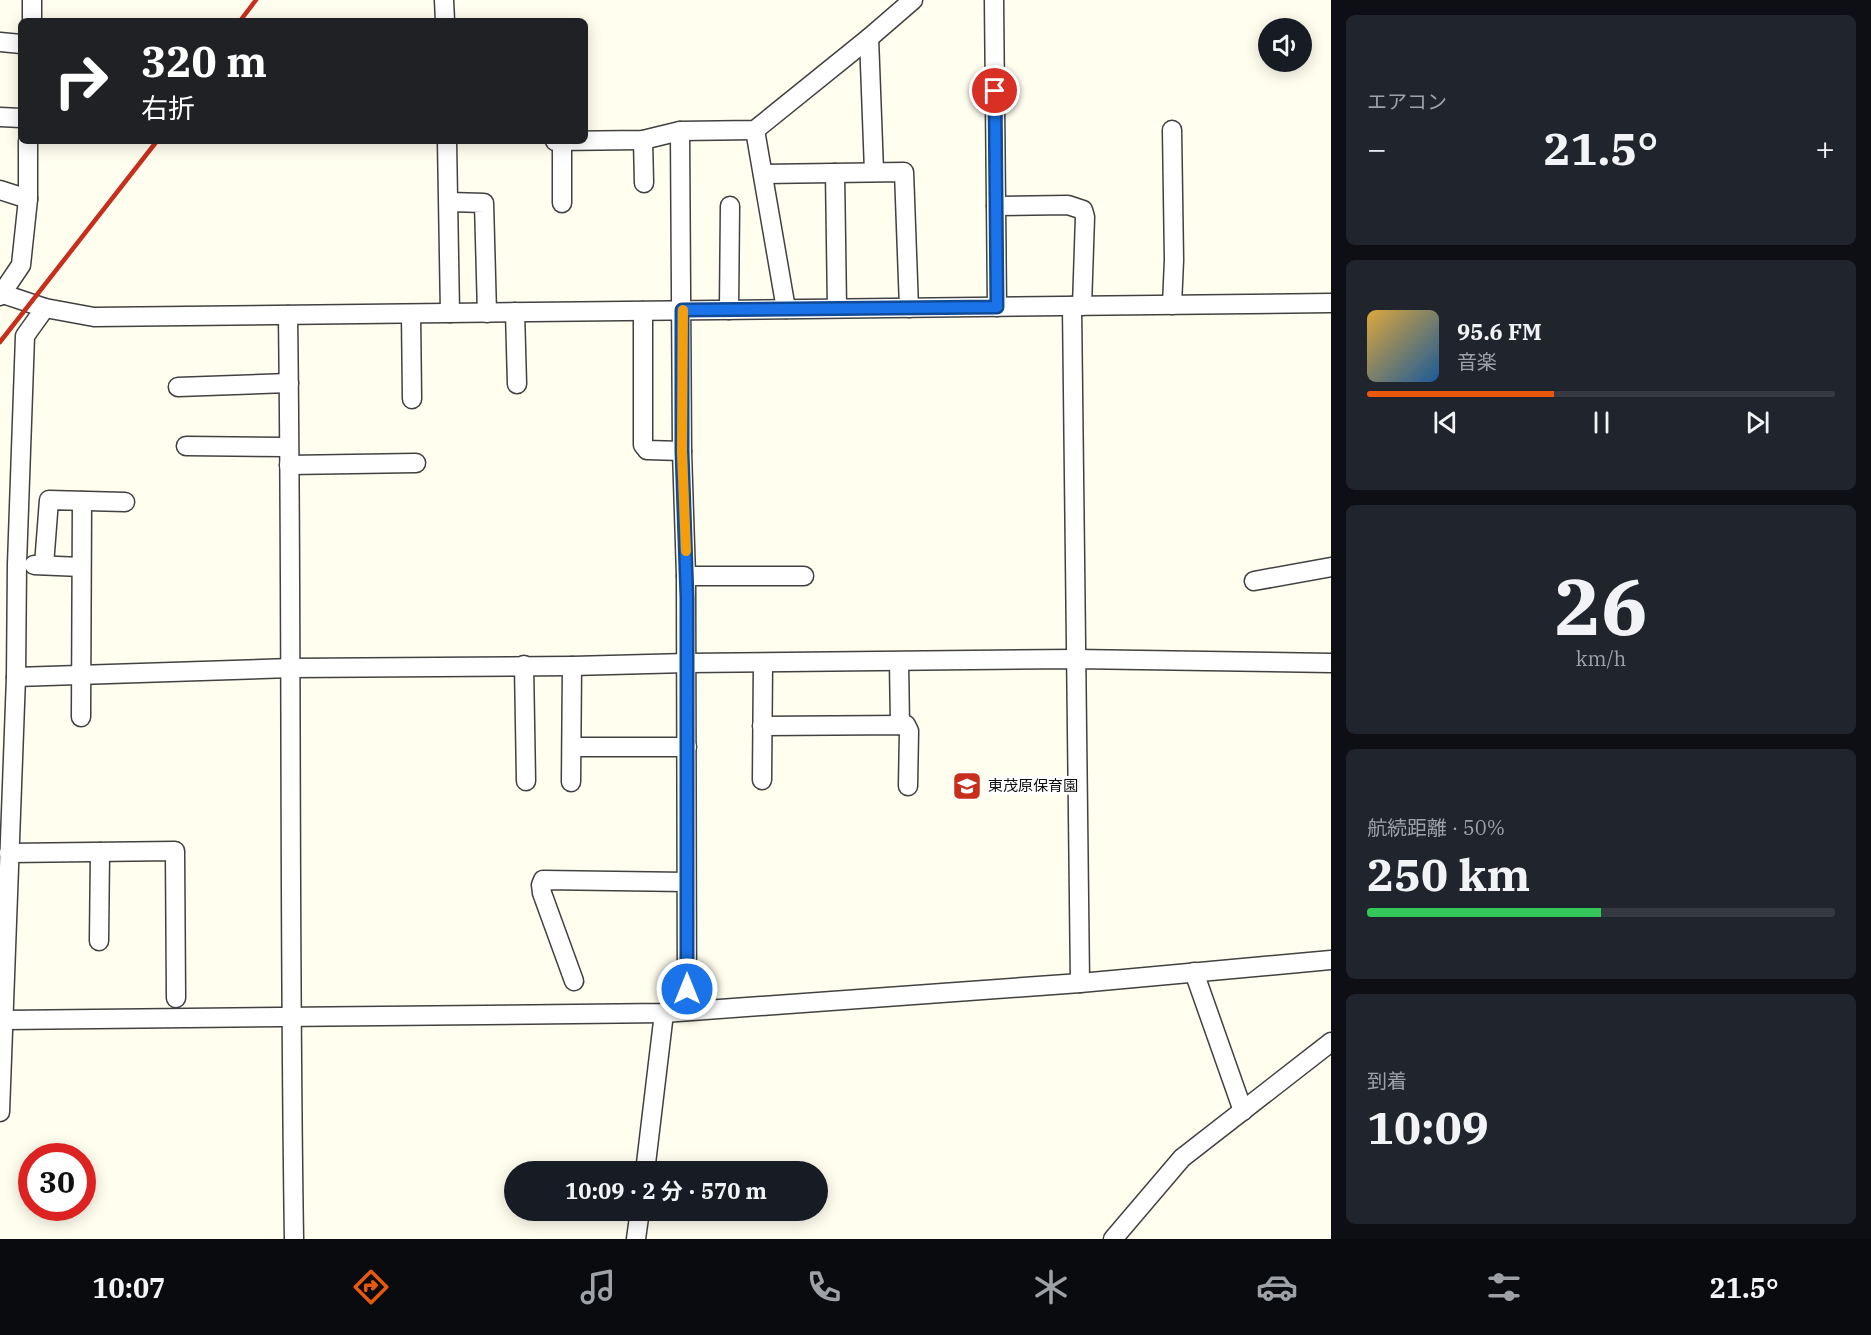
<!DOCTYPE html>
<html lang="ja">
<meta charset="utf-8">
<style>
body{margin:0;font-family:"IBM Plex Serif","Noto Sans JP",serif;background:#20242c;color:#f1f3f6;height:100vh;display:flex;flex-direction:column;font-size:22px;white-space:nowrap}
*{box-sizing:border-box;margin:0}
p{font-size:20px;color:#9ea1a6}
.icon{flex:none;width:33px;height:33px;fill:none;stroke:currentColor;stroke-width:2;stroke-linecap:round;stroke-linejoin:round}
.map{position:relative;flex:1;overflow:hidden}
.drawer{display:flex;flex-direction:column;gap:15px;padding:15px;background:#0d0f14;width:540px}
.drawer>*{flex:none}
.hud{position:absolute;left:18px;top:18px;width:570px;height:126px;border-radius:9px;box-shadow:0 3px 15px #0003;background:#202124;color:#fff;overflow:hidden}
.fabs{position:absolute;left:1258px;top:18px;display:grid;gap:12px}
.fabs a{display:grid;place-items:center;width:54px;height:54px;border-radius:50%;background:#171b24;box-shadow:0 3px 15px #0003;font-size:30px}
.speed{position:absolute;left:18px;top:1143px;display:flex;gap:12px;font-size:30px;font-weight:700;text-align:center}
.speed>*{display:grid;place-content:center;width:78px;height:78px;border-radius:50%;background:#171b24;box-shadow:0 3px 15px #0003;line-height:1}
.speed .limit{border:9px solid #d22;background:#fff;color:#111}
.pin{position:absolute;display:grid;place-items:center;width:51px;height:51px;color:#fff;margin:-26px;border:3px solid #fff;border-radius:50%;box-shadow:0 2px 6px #0007}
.me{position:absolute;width:66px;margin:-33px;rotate:0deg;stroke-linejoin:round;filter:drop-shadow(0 0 4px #0008)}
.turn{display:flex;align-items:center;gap:21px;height:126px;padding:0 24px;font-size:27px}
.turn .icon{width:78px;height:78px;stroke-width:2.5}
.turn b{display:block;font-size:42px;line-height:51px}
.big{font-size:45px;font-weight:700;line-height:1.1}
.drawer .card{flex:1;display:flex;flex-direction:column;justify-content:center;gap:9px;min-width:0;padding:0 21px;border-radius:9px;background:#20242c}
.drawer .dial{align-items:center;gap:0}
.dial b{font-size:78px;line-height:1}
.song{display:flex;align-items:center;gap:18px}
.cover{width:72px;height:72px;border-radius:9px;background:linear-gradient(135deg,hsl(40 70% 55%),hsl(210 70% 35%))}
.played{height:6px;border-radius:3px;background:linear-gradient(90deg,#ea580c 40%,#363941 40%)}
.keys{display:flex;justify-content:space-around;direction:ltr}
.heat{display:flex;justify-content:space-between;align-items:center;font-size:33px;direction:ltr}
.charge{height:9px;border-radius:4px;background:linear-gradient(90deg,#34c759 50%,#363941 0)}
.trip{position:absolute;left:504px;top:1161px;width:324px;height:60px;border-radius:30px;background:#171b24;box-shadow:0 3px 15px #0003;font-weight:700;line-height:60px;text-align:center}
.tab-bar{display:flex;height:96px;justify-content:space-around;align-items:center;background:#090b0e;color:#9ea1a6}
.tab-bar .icon{width:42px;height:42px}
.tab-bar .current{color:#ea580c}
.tab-bar b{font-size:27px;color:#f1f3f6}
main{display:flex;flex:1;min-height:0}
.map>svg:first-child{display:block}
</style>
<main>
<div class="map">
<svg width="1331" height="1239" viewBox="0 0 1331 1239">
<rect width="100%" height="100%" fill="#fffeef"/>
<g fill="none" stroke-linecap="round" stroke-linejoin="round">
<!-- minor casing -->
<g stroke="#414141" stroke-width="21">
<g id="minor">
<path d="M 444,0 L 445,21"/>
<path d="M 994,0 L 997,307"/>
<path d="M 32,21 L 32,0"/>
<path d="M 869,38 L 874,171"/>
<path d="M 0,42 L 21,44"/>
<path d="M 0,117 L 21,118"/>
<path d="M 755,130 L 786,309"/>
<path d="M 1172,130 L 1174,260 L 1172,305"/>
<path d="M 680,131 L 682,451 L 686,576 L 687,1011"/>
<path d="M 643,140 L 644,183"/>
<path d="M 447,141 L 450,313"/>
<path d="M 555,141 L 643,140 L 680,131 L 755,130 L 869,38 L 913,0"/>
<path d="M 562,141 L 562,203"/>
<path d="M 835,173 L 837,308"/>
<path d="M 763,174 L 904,172 L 909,308"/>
<path d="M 0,190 L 28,199"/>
<path d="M 449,202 L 484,203 L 487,313"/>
<path d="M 996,206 L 1068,205 L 1083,210 L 1085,217 L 1082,306"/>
<path d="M 0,293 L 45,308 L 94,317 L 1331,303"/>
<path d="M 0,296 L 21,265 L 28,199 L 28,141"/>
<path d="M 1072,306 L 1080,983"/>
<path d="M 729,310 L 730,206"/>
<path d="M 643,311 L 643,445 L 647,450 L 682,451"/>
<path d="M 515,312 L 517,384"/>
<path d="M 411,314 L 412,399"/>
<path d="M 288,315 C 292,623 289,931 294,1239"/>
<path d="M 178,387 L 289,383"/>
<path d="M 186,446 L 288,447"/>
<path d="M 289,465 L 416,463"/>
<path d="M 34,565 L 81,567"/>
<path d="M 44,565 L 49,500 L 125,502"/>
<path d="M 686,576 L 804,576"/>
<path d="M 1254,581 L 1331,567"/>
<path d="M 899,662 L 900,725"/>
<path d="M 524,665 L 526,781"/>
<path d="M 16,677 L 291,668 L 572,666 L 687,663 L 1075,659 L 1331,663"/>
<path d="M 81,717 L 82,501"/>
<path d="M 762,726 L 906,725 L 909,731 L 908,786"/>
<path d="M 572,747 L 687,747"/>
<path d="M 762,780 L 763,663"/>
<path d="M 571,782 L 572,666"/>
<path d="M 9,853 L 175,851 L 176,998"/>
<path d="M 99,941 L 100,852"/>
<path d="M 1194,972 L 1243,1111"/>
<path d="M 574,981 L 542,893 L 541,885 L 543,880 L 686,882"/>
<path d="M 4,1020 L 664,1013 L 1080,983 L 1331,960"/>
<path d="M 0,1112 L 16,677 L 17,564 L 25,336 L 45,308"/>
<path d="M 645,1172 L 664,1013"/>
<path d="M 636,1239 L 640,1210"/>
<path d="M 1113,1239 L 1182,1158 L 1331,1042"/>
</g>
</g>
<!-- minor -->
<use href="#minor" stroke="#fff" stroke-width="18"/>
<!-- rail -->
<g stroke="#c72f1c" stroke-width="4.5">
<path d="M 240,21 L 256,0"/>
<path d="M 0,342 L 157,141"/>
</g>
</g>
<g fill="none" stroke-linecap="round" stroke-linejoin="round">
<!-- route casing -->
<g stroke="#114b97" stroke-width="15">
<path id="route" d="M 687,989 L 687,598 L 682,451 L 682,310 L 997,307 L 995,91"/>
</g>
<!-- route -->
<use href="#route" stroke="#1a73e8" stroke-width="10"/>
<!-- slow -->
<path stroke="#f59e0b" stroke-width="10" d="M 683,310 L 682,451 L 686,551"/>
</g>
<!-- icons -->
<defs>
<g id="school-square" transform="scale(1.5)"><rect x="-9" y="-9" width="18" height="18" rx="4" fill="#c72f1c" stroke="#fff"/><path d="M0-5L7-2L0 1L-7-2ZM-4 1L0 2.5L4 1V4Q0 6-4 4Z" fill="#fff"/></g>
</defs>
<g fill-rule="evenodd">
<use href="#school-square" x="967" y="786"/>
</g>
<g text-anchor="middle" stroke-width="6" stroke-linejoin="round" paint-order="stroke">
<!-- poi labels -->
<g font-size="15" fill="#0e0e0e" stroke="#fff" text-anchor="start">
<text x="988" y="791">東茂原保育園</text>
</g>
</g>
</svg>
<div class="fabs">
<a><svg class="icon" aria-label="sound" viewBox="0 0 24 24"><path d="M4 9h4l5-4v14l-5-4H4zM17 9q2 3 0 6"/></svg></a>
</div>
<div class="speed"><div class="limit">30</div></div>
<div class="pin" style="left:995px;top:91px;background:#d93025"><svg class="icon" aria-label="arrive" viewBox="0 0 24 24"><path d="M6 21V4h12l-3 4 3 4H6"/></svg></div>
<svg class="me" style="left:687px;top:989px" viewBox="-20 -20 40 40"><circle r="17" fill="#1a73e8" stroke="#fff" stroke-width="3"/><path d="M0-11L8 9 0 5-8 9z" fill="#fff"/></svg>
<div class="trip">10:09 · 2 分 · 570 m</div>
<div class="hud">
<div class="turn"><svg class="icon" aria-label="right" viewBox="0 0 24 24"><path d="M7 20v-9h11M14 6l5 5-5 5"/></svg><div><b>320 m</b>右折</div></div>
</div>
</div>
<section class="drawer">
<div class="card"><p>エアコン</p>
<div class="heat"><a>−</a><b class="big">21.5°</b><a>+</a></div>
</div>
<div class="card">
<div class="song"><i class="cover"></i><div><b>95.6 FM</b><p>音楽</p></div></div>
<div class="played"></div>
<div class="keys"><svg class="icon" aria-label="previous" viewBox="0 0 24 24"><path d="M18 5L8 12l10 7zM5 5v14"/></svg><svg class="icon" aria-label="pause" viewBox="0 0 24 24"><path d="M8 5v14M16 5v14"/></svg><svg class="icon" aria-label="next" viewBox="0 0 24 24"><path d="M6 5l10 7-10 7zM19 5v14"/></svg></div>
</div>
<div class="card dial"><b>26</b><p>km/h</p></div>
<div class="card"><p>航続距離 · 50%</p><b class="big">250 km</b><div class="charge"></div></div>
<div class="card"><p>到着</p><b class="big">10:09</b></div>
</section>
</main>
<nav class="tab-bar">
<b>10:07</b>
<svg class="icon current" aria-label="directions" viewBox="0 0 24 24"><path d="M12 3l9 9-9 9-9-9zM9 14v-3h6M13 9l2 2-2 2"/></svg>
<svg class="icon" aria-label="music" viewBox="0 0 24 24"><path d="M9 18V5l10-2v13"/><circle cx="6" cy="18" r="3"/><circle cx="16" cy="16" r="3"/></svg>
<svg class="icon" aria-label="phone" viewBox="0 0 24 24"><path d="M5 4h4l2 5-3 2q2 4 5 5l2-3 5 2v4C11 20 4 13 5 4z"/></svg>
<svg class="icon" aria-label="climate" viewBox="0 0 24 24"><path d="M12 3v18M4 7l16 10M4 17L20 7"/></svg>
<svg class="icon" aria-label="car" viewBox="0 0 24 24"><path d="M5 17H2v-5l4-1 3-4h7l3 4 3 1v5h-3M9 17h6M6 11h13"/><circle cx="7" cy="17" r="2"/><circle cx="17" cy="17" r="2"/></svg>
<svg class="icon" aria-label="filters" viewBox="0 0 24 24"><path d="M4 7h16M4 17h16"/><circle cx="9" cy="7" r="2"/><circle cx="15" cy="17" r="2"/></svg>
<b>21.5°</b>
</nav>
